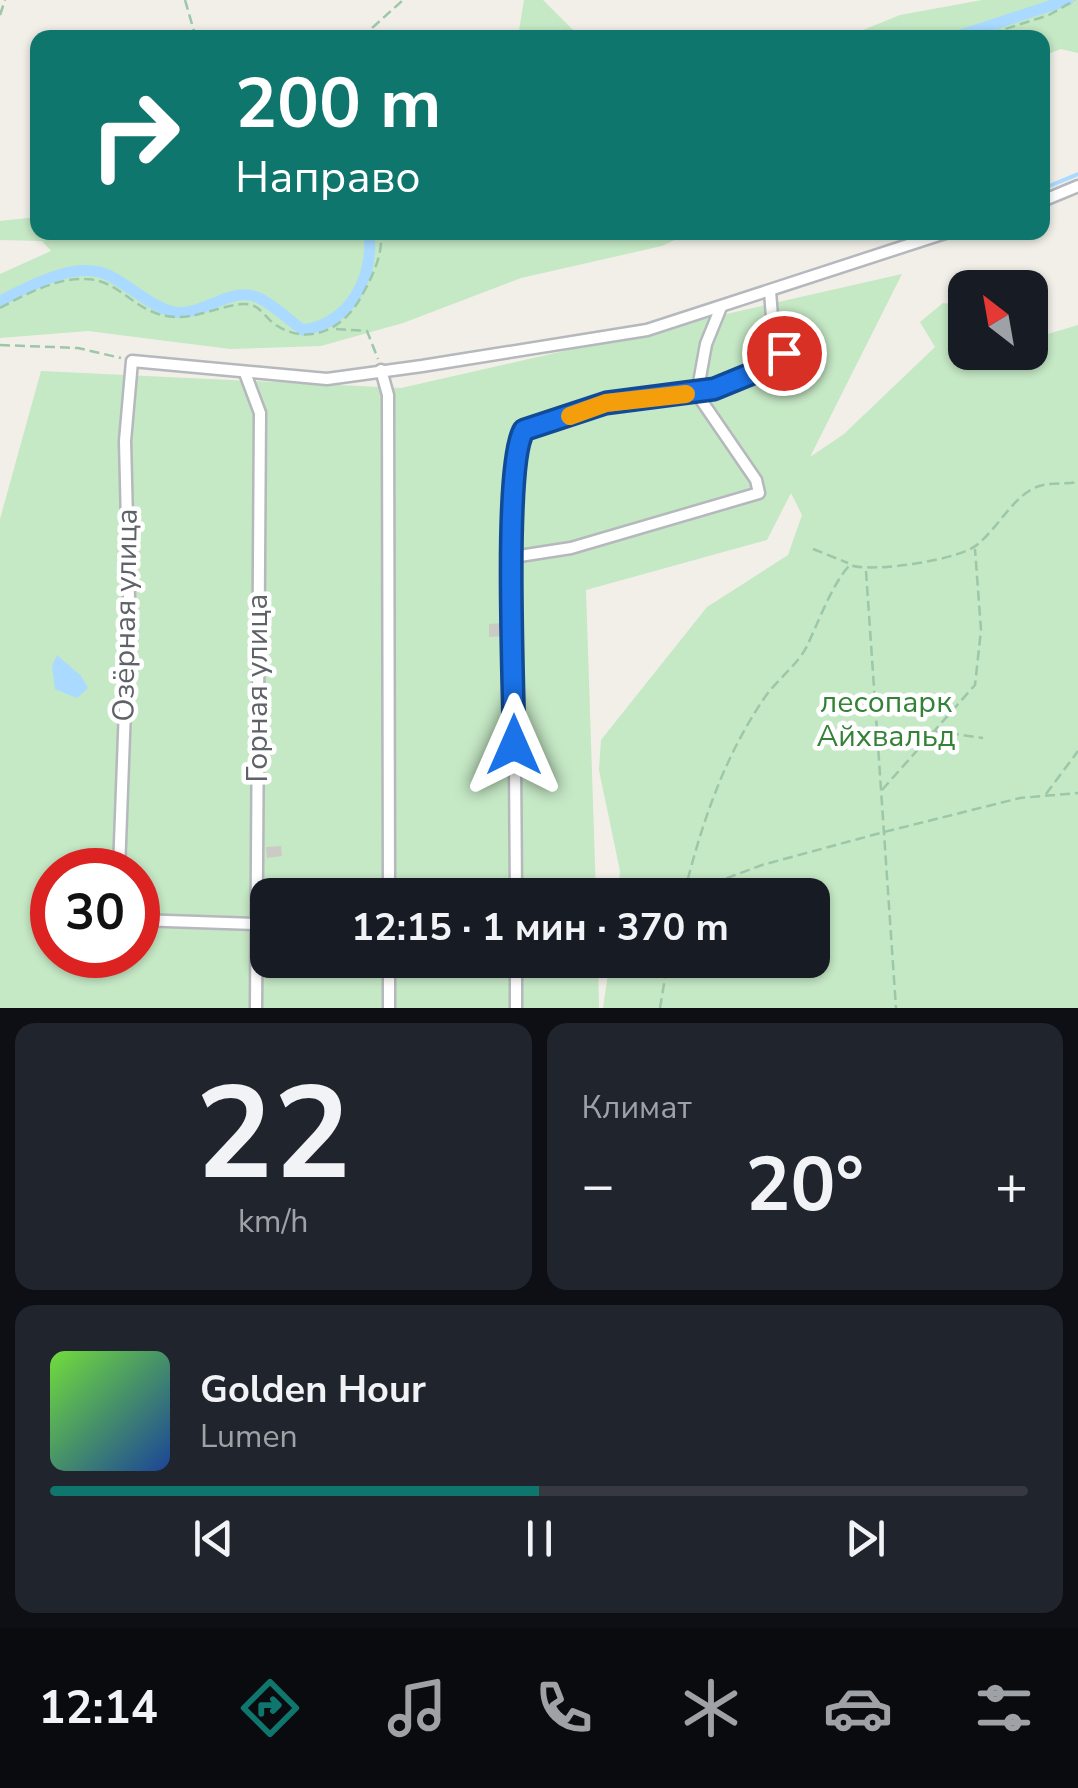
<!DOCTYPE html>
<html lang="ru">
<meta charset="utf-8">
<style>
body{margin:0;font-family:"Nunito Sans",sans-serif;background:#20242c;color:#f1f3f6;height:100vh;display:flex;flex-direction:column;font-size:38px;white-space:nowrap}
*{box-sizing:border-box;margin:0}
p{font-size:32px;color:#9ea1a6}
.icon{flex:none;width:55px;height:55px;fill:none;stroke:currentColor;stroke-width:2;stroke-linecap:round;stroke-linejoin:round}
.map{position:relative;height:1008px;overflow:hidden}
.drawer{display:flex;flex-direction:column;gap:15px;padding:15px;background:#0d0f14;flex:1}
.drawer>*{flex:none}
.guide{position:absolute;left:30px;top:30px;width:1020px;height:210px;border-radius:20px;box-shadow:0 2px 8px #0004;background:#0f766e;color:#fff;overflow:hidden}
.needle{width:65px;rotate:329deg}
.buttons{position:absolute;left:948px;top:270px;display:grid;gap:20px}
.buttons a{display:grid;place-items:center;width:100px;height:100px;border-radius:20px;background:#171b24;box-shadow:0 2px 8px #0004;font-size:50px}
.speed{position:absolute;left:30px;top:848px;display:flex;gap:20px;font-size:50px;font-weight:700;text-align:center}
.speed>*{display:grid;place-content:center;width:130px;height:130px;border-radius:50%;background:#171b24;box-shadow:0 2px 8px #0004;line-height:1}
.speed .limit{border:15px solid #d22;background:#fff;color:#111}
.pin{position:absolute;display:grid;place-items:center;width:85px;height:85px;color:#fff;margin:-42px;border:5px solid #fff;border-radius:50%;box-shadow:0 2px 10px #0007}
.me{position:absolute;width:110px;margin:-55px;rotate:0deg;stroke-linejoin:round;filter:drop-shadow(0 0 8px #0008)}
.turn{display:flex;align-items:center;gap:35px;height:210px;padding:0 40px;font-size:45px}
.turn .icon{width:130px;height:130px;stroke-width:2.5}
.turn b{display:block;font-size:70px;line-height:85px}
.big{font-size:75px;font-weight:700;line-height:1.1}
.drawer .card{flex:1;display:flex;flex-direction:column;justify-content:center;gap:15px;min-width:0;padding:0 35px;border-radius:20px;background:#20242c}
.drawer .dial{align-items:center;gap:0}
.dial b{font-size:130px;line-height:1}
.song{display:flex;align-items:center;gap:30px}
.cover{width:120px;height:120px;border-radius:15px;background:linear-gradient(135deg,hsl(100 70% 55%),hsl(220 70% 35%))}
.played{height:10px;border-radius:5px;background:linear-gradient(90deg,#0f766e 50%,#363941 50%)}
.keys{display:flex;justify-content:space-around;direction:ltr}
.heat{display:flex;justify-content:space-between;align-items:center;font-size:55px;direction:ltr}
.drawer .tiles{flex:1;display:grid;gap:15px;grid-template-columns:1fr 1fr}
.card:last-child{grid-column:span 2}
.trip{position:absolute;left:250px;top:878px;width:580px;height:100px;border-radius:20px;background:#171b24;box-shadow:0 2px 8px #0004;font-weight:700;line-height:100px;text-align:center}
.menu{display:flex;height:160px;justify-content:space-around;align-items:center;background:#090b0e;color:#9ea1a6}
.menu .icon{width:70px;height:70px}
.menu .on{color:#0f766e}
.menu b{font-size:45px;color:#f1f3f6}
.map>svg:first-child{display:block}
</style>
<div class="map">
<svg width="1078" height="1008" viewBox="0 0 1078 1008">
<rect width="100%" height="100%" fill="#f1efe8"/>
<!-- green -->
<g fill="#c5e8c5" fill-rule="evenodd">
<path d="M 524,0 L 543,0 L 580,37 L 518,37 Z"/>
<path d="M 982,0 L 1078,0 L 1078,53 L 1061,49 L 1043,56 L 1042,38 L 846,37 L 900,15 Z"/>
<path d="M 37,217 L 38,232 L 182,232 L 195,239 L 210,232 L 689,233 L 662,246 L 521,278 L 403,323 L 321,346 L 230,349 L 88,331 L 0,338 L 0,274 L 51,251 L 42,241 L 0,240 L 0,221 Z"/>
<path d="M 902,274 L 810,457 L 844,434 L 935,347 L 920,322 L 943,303 L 965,306 L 965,352 L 1030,352 L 1030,332 L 1038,337 L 1078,325 L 1078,1008 L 603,1008 L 610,960 L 812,960 L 812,895 L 618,895 L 620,871 L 599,770 L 601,740 L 707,607 L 788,555 L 802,515 L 791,493 L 767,540 L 586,590 L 596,895 L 268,895 L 268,960 L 598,960 L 599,1008 L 0,1008 L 0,519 L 41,371 L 401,388 ZM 52,870 L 138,870 L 138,955 L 52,955 Z"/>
</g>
<!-- water -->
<path fill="#aadaff" d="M 57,655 L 81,676 L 88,688 L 77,698 L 55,689 L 52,666 Z"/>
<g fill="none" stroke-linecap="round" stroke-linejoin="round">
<!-- stream -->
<g stroke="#aadaff" stroke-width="4">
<path d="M 1042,189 L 1078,174"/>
<path d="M 903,238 L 919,232"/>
</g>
<!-- canal -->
<g stroke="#aadaff" stroke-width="11">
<path d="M 952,38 L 1068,0"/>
<path d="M 0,301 C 30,286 77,259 110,276 C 130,286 149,305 170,311 C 200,320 230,284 259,298 C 275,306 289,320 303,330 C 350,323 374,278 369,232"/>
</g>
</g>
<!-- building -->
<g fill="#cccac5">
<path d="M 505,623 L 505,636 L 489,637 L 489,624 Z"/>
<path d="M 281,846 L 282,856 L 267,858 L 266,847 Z"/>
<path d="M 148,929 L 148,946 L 138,947 L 138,930 Z"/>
</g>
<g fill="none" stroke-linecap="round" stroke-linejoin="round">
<!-- minor casing -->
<g stroke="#b5b8bc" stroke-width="15">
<g id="minor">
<path d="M 1042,201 L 1078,186"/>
<path d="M 381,370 L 388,395 L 389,895"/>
<path d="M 245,373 L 260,413 L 256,1008"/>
<path d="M 513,557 L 571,548 L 759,493 L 756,480 L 697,394 L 771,366 L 784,353 L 772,317 L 770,291"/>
<path d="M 119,870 L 129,600 L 125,441 L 132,361 L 327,379 L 422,366 L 647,330 L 948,232"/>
<path d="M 516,895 L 513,497 L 518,440 L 524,430 L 605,403 L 697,394 L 706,344 L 721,307"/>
<path d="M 138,920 L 255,924"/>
<path d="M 389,960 L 389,1008"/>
<path d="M 516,960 L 516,1008"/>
</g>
</g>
<!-- path -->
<g stroke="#9cc7a9" stroke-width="2.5" stroke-dasharray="10 5" stroke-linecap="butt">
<path d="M 185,0 L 196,38"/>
<path d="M 0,15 L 5,0"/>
<path d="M 361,38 L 403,0"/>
<path d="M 977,38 L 1049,15 L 1075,0"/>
<path d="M 0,308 C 24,295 58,277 86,279 C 115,280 128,302 153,312 C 186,326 211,307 242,304 C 259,303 262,314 273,323 C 307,348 344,329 361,297 C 372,277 383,256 381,232"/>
<path d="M 336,329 L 367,331 L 378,359"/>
<path d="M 0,345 L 78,348 L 121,358"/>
<path d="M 813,549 L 848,563"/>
<path d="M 866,571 L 896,1008"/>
<path d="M 934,731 L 983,738"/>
<path d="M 882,790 L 975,685 L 981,630 L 975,549"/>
<path d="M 1046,794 L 1078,751"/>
<path d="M 684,894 C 701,826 723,759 763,700 C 775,681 797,666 807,646 C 818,623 833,582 850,565 C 872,573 961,560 978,544 C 998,527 1010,502 1032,489 C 1046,481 1063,485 1078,482"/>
<path d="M 684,894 L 762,865 L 884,832 L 1020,798 L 1078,793"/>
<path d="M 660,1008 L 668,960"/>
</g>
<!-- minor -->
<use href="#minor" stroke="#fff" stroke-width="10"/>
</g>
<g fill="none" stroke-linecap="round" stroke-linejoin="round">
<!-- route casing -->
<g stroke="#114b97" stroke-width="25">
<path id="route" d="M 514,745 C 514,690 503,463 524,430 L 606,403 L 714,389 L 770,366 L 784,353"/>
</g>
<!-- route -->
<use href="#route" stroke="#1a73e8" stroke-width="18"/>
<!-- slow -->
<path stroke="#f59e0b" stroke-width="18" d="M 570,416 L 606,403 L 686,394"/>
</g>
<g text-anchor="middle" stroke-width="9" stroke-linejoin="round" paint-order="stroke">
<!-- street labels -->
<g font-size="30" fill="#5f6368" stroke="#fff">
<text transform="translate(125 615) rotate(-89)" y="10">Озёрная улица</text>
<text transform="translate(257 688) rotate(-90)" y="10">Горная улица</text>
</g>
<!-- park labels -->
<g font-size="30" fill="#348238" stroke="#fff">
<text x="886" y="712">лесопарк<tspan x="886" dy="34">Айхвальд</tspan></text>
</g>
</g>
</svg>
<div class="buttons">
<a><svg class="needle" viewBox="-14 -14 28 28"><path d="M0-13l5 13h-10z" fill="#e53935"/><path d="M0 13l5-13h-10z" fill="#9ea1a6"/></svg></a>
</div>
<div class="speed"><div class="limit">30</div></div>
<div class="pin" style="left:784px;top:353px;background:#d93025"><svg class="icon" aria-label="arrive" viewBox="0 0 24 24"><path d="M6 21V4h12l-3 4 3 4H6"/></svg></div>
<svg class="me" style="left:514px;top:745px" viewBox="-20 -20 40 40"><path d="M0-17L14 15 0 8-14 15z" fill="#1a73e8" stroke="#fff" stroke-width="4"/></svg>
<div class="trip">12:15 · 1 мин · 370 m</div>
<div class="guide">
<div class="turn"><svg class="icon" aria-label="right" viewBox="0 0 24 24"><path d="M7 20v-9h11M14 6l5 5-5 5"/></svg><div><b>200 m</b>Направо</div></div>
</div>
</div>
<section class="drawer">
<div class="tiles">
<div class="card dial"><b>22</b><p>km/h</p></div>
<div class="card"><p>Климат</p>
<div class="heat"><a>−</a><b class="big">20°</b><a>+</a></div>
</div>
<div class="card">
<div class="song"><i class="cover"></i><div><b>Golden Hour</b><p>Lumen</p></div></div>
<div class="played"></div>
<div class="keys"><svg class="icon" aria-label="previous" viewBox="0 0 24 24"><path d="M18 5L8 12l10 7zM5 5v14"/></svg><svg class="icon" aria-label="pause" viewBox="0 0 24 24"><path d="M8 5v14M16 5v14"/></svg><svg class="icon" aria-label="next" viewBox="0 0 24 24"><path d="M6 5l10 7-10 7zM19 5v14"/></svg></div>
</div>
</div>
</section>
<nav class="menu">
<b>12:14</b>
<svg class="icon on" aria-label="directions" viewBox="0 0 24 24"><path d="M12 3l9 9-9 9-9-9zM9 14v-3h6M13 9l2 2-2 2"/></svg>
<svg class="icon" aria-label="music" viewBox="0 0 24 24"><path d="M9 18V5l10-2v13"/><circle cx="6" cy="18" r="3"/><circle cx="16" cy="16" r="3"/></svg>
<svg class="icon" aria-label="phone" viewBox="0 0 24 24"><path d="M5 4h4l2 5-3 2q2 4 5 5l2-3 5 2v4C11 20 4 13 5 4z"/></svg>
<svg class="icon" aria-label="climate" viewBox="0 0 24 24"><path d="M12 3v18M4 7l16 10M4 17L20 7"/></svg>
<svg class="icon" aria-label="car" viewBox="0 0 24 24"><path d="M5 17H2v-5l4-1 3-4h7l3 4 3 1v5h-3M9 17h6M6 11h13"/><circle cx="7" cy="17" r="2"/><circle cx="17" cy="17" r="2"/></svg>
<svg class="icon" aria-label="filters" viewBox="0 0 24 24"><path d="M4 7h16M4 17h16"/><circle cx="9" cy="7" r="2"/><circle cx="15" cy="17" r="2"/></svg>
</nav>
